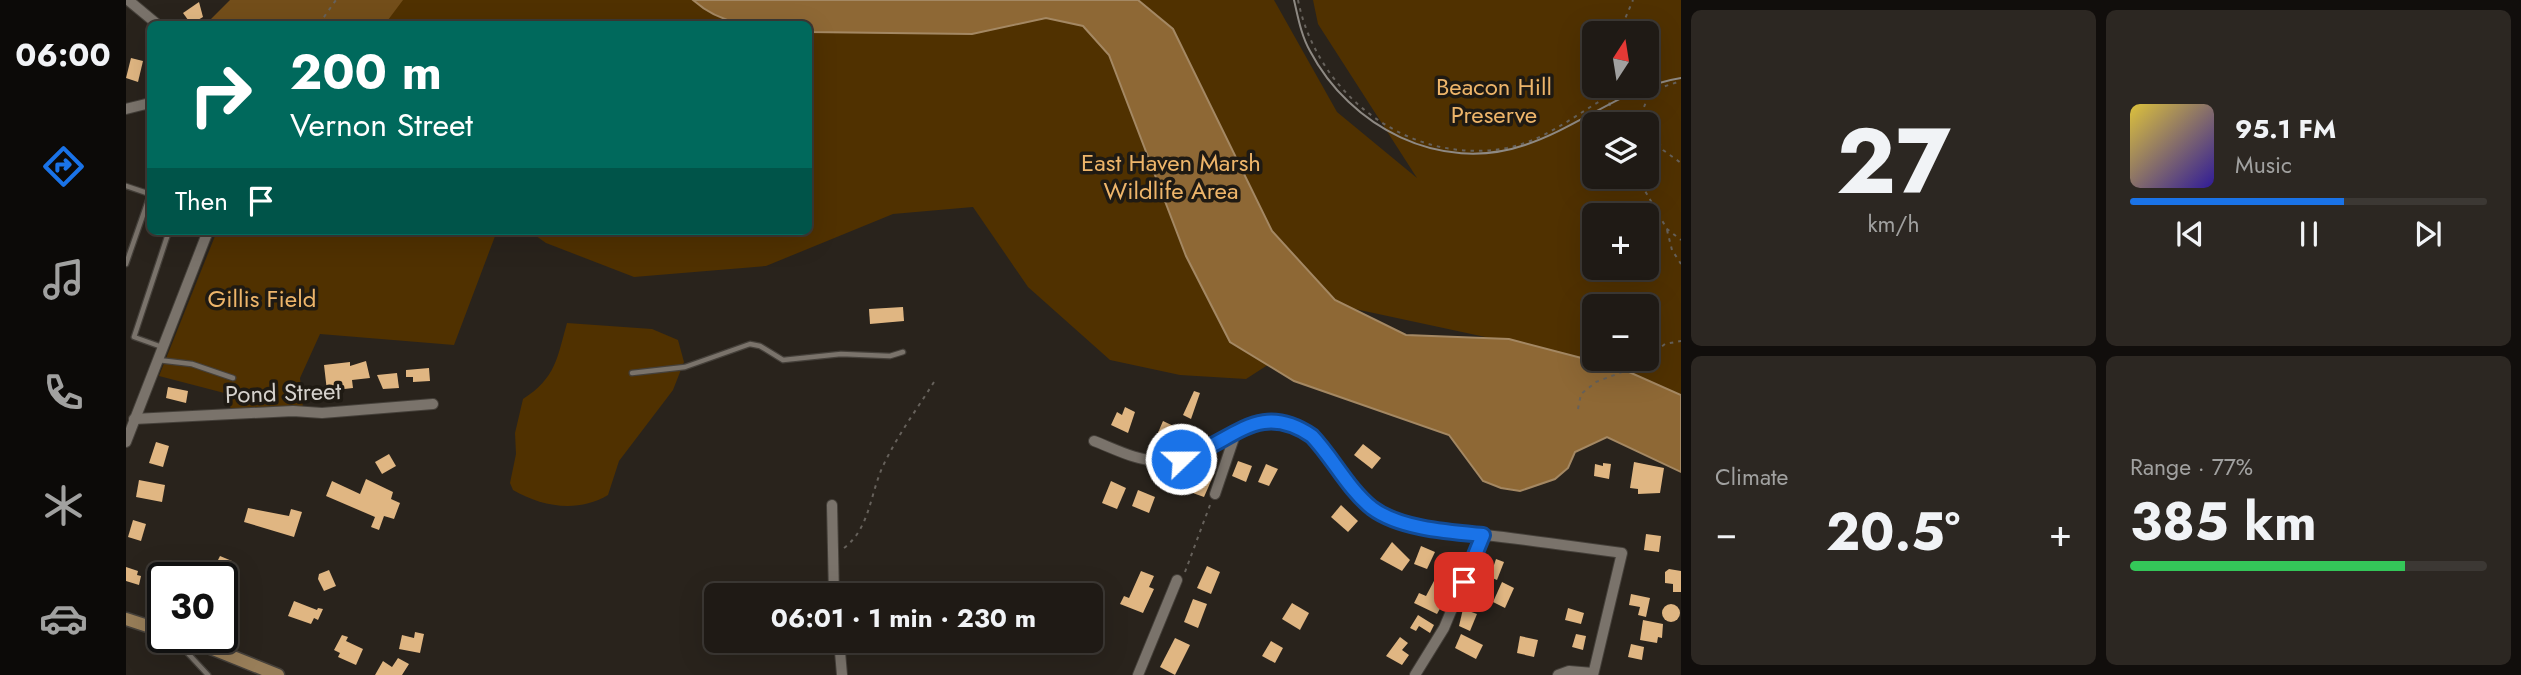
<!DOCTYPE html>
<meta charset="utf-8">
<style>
body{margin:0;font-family:Jost,sans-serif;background:#2c2722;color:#f1f3f6;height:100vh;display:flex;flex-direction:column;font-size:26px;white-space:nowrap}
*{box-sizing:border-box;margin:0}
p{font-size:23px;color:#a1a1a0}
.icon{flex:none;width:38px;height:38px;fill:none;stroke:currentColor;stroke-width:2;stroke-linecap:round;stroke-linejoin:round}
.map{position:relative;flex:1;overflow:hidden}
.drawer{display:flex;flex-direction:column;gap:10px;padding:10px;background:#110e0c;width:840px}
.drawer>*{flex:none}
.guide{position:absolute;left:21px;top:21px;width:665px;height:214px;border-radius:10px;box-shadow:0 7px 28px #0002,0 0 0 2px #3c3834;background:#00695c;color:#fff;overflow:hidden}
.needle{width:46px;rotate:12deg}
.fabs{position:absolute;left:1456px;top:21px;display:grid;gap:14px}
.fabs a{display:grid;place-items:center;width:77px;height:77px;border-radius:10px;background:#1f1a15;box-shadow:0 7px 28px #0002,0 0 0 2px #3c3834;font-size:35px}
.speed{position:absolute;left:21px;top:562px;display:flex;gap:14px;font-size:35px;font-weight:700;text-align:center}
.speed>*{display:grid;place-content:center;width:91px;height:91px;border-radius:50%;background:#1f1a15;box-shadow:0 7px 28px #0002,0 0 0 2px #3c3834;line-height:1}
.speed .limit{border:4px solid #111;border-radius:10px;background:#fff;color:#111}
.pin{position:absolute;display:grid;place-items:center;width:60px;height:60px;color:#fff;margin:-30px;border-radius:14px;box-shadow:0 4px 10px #0006}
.me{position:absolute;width:77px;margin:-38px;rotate:68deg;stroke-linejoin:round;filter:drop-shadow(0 0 5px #0008)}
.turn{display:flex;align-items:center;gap:24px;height:147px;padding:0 28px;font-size:32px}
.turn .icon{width:91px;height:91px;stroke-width:2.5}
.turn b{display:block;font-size:49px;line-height:60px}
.then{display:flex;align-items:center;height:66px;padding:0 28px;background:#0003;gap:14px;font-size:26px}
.big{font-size:52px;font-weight:700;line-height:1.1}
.drawer .widget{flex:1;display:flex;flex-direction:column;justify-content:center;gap:10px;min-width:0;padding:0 24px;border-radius:10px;background:#2c2722}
.drawer .dial{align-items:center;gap:0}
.dial b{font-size:91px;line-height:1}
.song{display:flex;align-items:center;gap:21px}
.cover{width:84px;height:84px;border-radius:10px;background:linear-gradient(135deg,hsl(50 70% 55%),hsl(250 70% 35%))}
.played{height:7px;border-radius:4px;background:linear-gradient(90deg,#1a73e8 60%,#3c3834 60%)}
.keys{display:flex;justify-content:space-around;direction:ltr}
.heat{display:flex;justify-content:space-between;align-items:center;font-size:38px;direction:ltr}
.charge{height:10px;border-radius:5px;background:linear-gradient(90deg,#34c759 77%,#3c3834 0)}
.drawer .tiles{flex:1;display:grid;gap:10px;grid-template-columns:repeat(2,1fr)}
.trip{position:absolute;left:578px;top:583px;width:399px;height:70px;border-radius:10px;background:#1f1a15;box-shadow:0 7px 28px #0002,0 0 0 2px #3c3834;font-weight:700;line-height:70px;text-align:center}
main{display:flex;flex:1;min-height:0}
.tab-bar{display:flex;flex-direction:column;width:126px;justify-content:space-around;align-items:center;background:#0c0a08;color:#a1a1a0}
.tab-bar .icon{width:49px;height:49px}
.tab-bar .on{color:#1a73e8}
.tab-bar b{font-size:32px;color:#f1f3f6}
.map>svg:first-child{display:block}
</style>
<main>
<nav class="tab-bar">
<b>06:00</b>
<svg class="icon on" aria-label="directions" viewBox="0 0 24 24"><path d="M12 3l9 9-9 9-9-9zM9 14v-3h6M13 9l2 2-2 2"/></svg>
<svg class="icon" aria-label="music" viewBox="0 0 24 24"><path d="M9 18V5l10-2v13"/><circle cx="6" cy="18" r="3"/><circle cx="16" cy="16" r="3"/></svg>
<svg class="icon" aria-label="phone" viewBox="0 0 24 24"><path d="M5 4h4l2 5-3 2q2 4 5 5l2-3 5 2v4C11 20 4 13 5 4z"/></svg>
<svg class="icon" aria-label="climate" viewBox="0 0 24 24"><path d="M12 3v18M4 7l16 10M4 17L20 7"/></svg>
<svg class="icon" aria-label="car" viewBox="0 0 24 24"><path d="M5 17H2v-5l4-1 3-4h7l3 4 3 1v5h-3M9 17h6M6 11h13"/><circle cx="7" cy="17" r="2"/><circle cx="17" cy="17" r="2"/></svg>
</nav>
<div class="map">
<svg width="1555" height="675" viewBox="0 0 1555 675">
<rect width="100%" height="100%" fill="#29231c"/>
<!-- green -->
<g fill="#503100" fill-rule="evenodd">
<path d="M 117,0 L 1148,0 L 1211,112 L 1291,178 L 1192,24 L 1187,0 L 1555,0 L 1555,395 L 1494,368 L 1448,356 L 1229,309 L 1120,379 L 1054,375 L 984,360 L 902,287 L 847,207 L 767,214 L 640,266 L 508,277 L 420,243 L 403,231 L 682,231 L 682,24 L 136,24 ZM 1468,33 L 1521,33 L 1521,86 L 1468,86 ZM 1468,124 L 1521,124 L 1521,177 L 1468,177 ZM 1468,215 L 1521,215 L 1521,268 L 1468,268 ZM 1468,306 L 1521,306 L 1521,359 L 1468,359 Z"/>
<path d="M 91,231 L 371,231 L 328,345 L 194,334 L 174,378 L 177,408 L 104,410 L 106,395 L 33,376 Z"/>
<path d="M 441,323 L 526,329 L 552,340 L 558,362 L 547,390 L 493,461 L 482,495 C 452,513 416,507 387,490 L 384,483 L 390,454 L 389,433 L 397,399 C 430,378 431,358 441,323 Z"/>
</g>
<!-- forest -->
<path fill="#734e1a" d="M 104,0 L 277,0 L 259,24 L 86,24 L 83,21 Z"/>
<!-- water -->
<path fill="#8e6835" stroke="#a48863" stroke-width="2" d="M 567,0 L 1012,0 L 1047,29 L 1146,231 L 1209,300 L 1280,335 L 1383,339 L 1494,368 L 1555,395 L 1555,472 L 1481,437 L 1449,452 L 1442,468 L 1429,479 L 1394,491 L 1375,488 L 1357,481 L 1323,435 L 1168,381 L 1104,342 L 1060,256 L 983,55 L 957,26 L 920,18 L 846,34 L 683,32 L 682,24 C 638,24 603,32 567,0 Z"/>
<!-- building -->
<g fill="#e0b682">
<path d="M 73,2 L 77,17 L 65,24 L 57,13 Z"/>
<path d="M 5,58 L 17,61 L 12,82 L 0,78 Z"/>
<path d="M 777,307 L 778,321 L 744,324 L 743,309 Z"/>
<path d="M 240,361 L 244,378 L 226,380 L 227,388 L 201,391 L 198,365 L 224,362 L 224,366 Z"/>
<path d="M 303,368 L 304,381 L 287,382 L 287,377 L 280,377 L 280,370 Z"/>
<path d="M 271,373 L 273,388 L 257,389 L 251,375 Z"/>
<path d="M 42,387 L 62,391 L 60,403 L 40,398 Z"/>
<path d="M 1068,391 L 1074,393 L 1065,419 L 1057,415 Z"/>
<path d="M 999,407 L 1009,412 L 1002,433 L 985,425 L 991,412 L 996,415 Z"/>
<path d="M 1037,421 L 1058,431 L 1047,454 L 1033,448 L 1035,445 L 1028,442 Z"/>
<path d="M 30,442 L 43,446 L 37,467 L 23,463 Z"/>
<path d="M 1237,444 L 1255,458 L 1246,469 L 1228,455 Z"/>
<path d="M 263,454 L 270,466 L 256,474 L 249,462 Z"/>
<path d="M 1112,461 L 1126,466 L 1120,482 L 1106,476 Z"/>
<path d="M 1508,462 L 1538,468 L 1534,493 L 1512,494 L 1512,489 L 1504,488 Z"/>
<path d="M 1477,463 L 1485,464 L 1483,479 L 1468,476 L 1469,464 L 1477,466 Z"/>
<path d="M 1140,464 L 1152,469 L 1143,486 L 1132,482 Z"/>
<path d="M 1075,468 L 1088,474 L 1078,497 L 1064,492 Z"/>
<path d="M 240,479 L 267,492 L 265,499 L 274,503 L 268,519 L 258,516 L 253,530 L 245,527 L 249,517 L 200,496 L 206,481 L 234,494 Z"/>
<path d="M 13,480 L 39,485 L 36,502 L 10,497 Z"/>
<path d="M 985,481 L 1000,488 L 991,509 L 976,503 Z"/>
<path d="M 1012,490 L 1029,497 L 1023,513 L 1006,506 Z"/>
<path d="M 1215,505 L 1232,521 L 1222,532 L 1205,517 Z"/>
<path d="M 122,508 L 163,516 L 165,509 L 176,512 L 168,537 L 118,522 Z"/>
<path d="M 7,520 L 20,524 L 15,541 L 2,537 Z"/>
<path d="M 1520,534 L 1535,536 L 1533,552 L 1518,550 Z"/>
<path d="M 1266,542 L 1284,560 L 1276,571 L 1254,559 Z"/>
<path d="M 1295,546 L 1309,552 L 1301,569 L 1288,564 Z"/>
<path d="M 94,556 L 106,561 L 96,595 L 96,578 L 83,578 Z"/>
<path d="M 1370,559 L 1378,562 L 1371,580 L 1364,577 Z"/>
<path d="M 1081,566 L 1094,572 L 1085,594 L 1071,588 Z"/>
<path d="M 0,567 L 12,571 L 11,575 L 15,576 L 13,585 L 0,581 Z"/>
<path d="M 1543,569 L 1555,571 L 1555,592 L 1547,592 L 1547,584 L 1539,583 L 1539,572 Z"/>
<path d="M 203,570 L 210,586 L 198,591 L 192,579 L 193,574 Z"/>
<path d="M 1015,571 L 1028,576 L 1023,587 L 1028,589 L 1017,613 L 994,604 L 998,596 L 1003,598 Z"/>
<path d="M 1309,579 L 1319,584 L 1309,602 L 1316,605 L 1311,614 L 1288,603 L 1293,593 L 1300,596 Z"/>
<path d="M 1354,582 L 1363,587 L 1357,610 L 1345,605 L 1351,593 L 1347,591 Z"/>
<path d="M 1376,582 L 1388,588 L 1379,608 L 1367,602 Z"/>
<path d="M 1505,594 L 1524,598 L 1520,617 L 1512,615 L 1514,607 L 1503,605 Z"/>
<path d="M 1067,599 L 1081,604 L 1072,628 L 1058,622 Z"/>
<path d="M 168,601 L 191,610 L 192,608 L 197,609 L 192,620 L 188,618 L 185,624 L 162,616 Z"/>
<path d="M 1166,603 L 1183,613 L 1174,630 L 1156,619 Z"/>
<circle cx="1545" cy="613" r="9"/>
<path d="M 1442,608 L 1458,613 L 1455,624 L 1439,620 Z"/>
<path d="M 1337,609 L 1351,614 L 1344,631 L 1333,626 Z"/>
<path d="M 1292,615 L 1308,625 L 1304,633 L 1293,626 L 1290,631 L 1284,628 Z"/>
<path d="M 1517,620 L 1537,624 L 1536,638 L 1532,637 L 1531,643 L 1514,640 Z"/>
<path d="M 289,632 L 298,634 L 294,653 L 273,649 L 276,635 L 288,638 Z"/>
<path d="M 1335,634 L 1357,645 L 1350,659 L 1329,648 Z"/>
<path d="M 1450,634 L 1460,636 L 1457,650 L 1446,647 Z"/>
<path d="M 216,635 L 222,637 L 220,641 L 237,649 L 230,665 L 212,657 L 214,653 L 208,650 Z"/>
<path d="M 1394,636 L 1412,640 L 1408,657 L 1391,653 Z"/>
<path d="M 1274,637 L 1282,643 L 1276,650 L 1283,655 L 1276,665 L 1260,656 Z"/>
<path d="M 1049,638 L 1064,645 L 1049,675 L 1034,667 Z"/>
<path d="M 1145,641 L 1157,648 L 1149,663 L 1136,656 Z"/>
<path d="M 1505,644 L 1518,647 L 1516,660 L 1502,657 Z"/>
<path d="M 272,658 L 283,664 L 276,675 L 249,675 L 257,661 L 266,667 Z"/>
</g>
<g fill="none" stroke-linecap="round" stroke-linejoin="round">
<!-- service casing -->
<g stroke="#45403a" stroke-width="7">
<g id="service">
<path d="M 0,186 L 24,194"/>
<path d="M 0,264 L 24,195"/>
<path d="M 36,347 L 8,337 L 43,231"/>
<path d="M 32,360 L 66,364 L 107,378"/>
<path d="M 506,373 L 559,367 L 624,344 L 634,346 L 657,360 L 715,354 L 764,356 L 777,352"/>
<path d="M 56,638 L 56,647 L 82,675"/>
</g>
</g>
<!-- minor casing -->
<g stroke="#45403a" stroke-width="12">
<g id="minor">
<path d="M 2,0 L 31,24"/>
<path d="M 0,109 L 24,103"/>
<path d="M 8,419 L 167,411 L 196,413 L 307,404"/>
<path d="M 968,441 C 989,449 1011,461 1034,461 C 1081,461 1116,412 1157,422 C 1206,433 1215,491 1256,514 C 1286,530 1326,531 1359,535 C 1405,540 1451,547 1496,553 L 1467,675"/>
<path d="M 0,442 L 82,231"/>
<path d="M 1089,494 L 1110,432"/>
<path d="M 706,505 L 708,595"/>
<path d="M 713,640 L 716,675"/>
<path d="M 1012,675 L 1051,580"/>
<path d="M 1289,675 L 1318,628 L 1357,535"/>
<path d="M 1432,675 L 1443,671 L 1467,673"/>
</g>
</g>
<!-- secondary casing -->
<g stroke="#45403a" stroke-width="15">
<g id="secondary">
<path d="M 0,619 L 37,631"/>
<path d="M 57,637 L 152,675"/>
</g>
</g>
<!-- path -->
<g stroke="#66615b" stroke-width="2" stroke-dasharray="3.5 5" stroke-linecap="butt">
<path d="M 1172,0 C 1191,95 1283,166 1381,148 C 1420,140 1449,115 1481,97"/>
<path d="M 193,24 L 210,0"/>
<path d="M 1493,33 L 1507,0"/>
<path d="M 1479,86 L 1488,122"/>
<path d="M 1516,113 L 1537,150 L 1555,163"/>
<path d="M 1489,123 C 1509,114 1520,117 1521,92 L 1555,81"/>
<path d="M 1511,177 L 1541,229 L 1555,240"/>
<path d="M 1541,230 L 1546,250 L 1555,264"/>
<path d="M 1452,409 L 1455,394 L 1470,382 L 1509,367 L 1539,344 L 1555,341"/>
<path d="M 718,548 C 744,528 744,494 757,466 C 771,436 791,409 808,382"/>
<path d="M 1059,572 L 1084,505"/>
</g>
<!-- service -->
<use href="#service" stroke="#7a736b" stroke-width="4.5"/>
<!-- minor -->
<use href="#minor" stroke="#7a736b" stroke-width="10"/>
<!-- secondary -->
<use href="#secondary" stroke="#987e59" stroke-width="12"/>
<!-- tram -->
<path stroke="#8e8983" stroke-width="2" d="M 1168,0 C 1172,17 1175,35 1184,51 C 1224,127 1314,174 1399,145 C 1454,127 1497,87 1555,78"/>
</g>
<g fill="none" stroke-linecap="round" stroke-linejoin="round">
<!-- route casing -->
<g stroke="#114b97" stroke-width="18">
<path id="route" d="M 1055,459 C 1107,443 1131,399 1186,436 C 1207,458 1222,489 1246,508 C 1274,529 1324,532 1357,535 L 1338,582"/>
</g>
<!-- route -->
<use href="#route" stroke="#1a73e8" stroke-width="12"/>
</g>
<g text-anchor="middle" stroke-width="7" stroke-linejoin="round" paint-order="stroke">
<!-- park labels -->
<g font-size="24" fill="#eeb56a" stroke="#1f1a13">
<text x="1368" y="95">Beacon Hill<tspan x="1368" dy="28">Preserve</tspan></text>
<text x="1045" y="171">East Haven Marsh<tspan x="1045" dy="28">Wildlife Area</tspan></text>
<text x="136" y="307">Gillis Field</text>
</g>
<!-- street labels -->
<g font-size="24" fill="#d6d2cd" stroke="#1f1a13">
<text transform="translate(157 393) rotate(-2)" y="8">Pond Street</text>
</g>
</g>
</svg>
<div class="fabs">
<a><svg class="needle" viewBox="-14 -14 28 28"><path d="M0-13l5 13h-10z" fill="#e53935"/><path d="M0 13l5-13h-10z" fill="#a1a1a0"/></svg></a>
<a><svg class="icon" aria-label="layers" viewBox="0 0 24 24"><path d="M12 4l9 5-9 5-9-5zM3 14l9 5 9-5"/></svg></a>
<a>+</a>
<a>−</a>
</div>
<div class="speed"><div class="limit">30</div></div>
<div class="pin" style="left:1338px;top:582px;background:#d93025"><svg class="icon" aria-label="arrive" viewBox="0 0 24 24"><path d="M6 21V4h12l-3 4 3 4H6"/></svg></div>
<svg class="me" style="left:1055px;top:459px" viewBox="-20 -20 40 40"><circle r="17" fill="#1a73e8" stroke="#fff" stroke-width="3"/><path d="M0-11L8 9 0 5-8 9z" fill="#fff"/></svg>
<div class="trip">06:01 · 1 min · 230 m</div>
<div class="guide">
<div class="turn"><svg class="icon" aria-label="right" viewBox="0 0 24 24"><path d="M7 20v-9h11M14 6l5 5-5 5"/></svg><div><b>200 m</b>Vernon Street</div></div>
<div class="then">Then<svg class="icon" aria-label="arrive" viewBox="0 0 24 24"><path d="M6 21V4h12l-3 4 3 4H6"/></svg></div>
</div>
</div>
<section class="drawer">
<div class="tiles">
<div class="widget dial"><b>27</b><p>km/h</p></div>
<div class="widget">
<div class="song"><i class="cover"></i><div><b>95.1 FM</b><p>Music</p></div></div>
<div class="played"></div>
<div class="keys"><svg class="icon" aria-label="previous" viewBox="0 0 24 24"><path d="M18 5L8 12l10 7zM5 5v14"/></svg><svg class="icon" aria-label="pause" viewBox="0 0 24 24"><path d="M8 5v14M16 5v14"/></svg><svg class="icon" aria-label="next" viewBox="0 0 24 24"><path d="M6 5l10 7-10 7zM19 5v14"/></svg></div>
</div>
<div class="widget"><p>Climate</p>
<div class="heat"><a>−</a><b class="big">20.5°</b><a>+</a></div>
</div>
<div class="widget"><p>Range · 77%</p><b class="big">385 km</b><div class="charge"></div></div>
</div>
</section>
</main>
